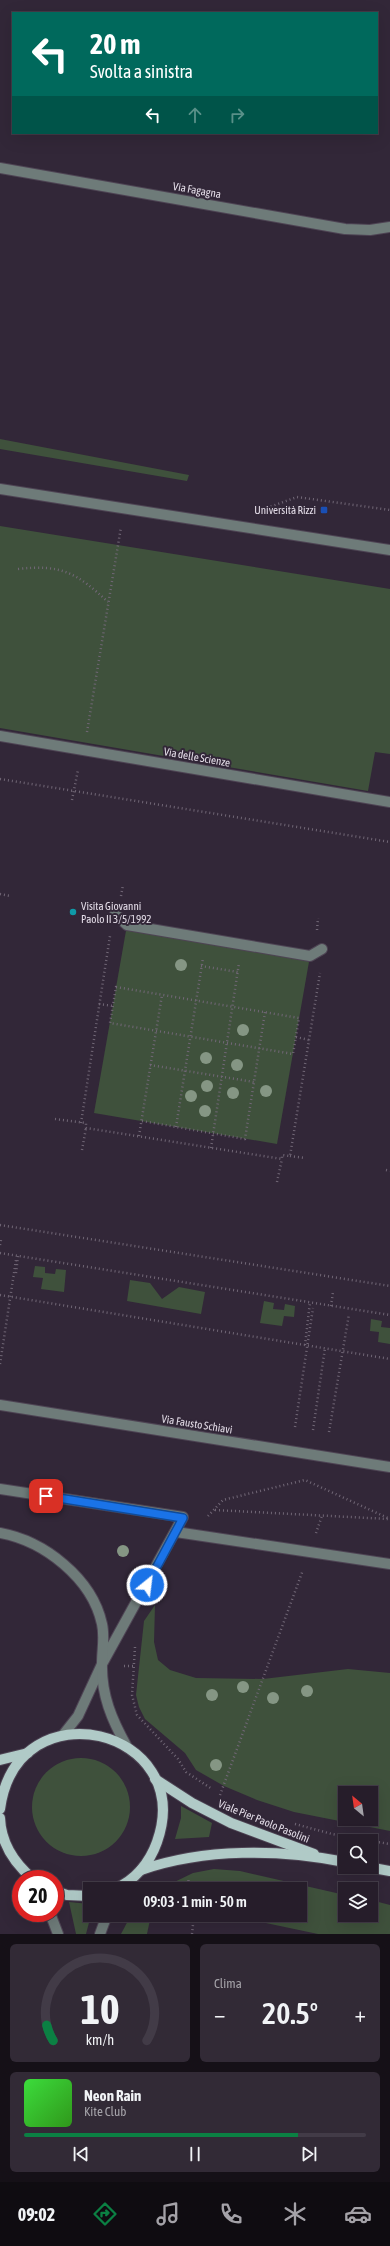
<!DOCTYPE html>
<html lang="it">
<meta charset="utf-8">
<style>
body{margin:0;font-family:"Asap Condensed",sans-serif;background:#322a36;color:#f1f3f6;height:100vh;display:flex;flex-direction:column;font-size:15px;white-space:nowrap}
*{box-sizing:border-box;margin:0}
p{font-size:13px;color:#a4a2a8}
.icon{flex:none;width:22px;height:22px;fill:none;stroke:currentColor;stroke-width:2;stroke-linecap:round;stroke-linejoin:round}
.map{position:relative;height:1934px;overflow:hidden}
.sheet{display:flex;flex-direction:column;gap:10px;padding:10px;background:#151017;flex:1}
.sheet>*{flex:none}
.top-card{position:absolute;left:12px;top:12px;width:366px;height:122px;border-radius:0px;box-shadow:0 4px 16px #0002,0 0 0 1px #423b47;background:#00695c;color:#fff;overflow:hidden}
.needle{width:26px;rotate:331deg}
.controls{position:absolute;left:338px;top:1786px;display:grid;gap:8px}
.controls a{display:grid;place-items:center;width:40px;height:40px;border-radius:0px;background:#261d2a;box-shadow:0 4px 16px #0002,0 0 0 1px #423b47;font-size:20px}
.speed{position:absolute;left:12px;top:1870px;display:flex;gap:8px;font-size:20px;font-weight:700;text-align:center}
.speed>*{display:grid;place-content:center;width:52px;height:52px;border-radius:50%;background:#261d2a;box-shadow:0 4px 16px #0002,0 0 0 1px #423b47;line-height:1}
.speed .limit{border:6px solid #d22;background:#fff;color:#111}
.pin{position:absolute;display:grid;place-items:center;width:34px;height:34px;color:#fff;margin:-17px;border-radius:8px;box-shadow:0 2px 6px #0006}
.me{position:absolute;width:44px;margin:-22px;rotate:29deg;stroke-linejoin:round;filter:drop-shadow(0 0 3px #0008)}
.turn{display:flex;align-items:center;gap:14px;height:84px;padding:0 12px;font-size:18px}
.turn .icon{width:52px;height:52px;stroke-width:2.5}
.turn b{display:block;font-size:28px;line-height:34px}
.lanes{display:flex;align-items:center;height:38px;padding:0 12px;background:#0003;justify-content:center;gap:20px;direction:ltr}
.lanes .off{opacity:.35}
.big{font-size:30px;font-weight:600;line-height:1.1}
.sheet .tile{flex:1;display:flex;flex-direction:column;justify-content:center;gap:6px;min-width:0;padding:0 14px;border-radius:6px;background:#322a36}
.sheet .dial{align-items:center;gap:0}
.dial svg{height:104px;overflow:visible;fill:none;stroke:#423b47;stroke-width:7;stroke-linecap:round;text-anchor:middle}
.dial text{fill:#f1f3f6;stroke:none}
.song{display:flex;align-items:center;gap:12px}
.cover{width:48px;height:48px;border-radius:6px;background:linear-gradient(135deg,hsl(120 70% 55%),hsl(110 70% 35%))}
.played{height:4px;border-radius:2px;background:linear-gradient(90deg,#0b8043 80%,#423b47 80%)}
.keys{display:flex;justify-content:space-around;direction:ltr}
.heat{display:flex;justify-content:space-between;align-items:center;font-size:22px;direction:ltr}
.sheet .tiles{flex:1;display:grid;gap:10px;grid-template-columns:1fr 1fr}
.tile:last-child{grid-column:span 2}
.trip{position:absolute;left:83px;top:1882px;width:224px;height:40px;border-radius:0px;background:#261d2a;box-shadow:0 4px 16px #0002,0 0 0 1px #423b47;font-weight:600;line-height:40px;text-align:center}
.tabs{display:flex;height:64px;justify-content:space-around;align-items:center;background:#0f0c11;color:#a4a2a8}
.tabs .icon{width:28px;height:28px}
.tabs .active{color:#0b8043}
.tabs b{font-size:18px;color:#f1f3f6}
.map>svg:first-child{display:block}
</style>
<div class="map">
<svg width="390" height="1934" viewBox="0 0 390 1934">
<rect width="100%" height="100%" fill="#322738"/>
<!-- green -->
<g fill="#3f513c" fill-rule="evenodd">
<path d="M 0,439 L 189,475 L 187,481 L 0,449 Z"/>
<path d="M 0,526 L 390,589 L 390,754 L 375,752 L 368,791 L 0,728 Z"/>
<path d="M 127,925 L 310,956 L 277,1144 L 94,1113 Z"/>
<path d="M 35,1266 L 45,1267 L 45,1273 L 55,1274 L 56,1269 L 66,1270 L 64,1292 L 41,1289 L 43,1278 L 33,1277 Z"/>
<path d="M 130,1280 L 150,1283 L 162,1299 L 179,1287 L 205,1292 L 201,1314 L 127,1301 Z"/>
<path d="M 264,1301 L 274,1303 L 273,1309 L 284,1310 L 285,1304 L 295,1306 L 294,1317 L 284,1316 L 282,1326 L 260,1323 Z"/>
<path d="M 371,1319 L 382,1321 L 381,1327 L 390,1328 L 390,1344 L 378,1342 L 379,1332 L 370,1331 Z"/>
<path d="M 155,1605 L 154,1642 L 158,1660 L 170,1670 L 196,1678 L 263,1679 L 348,1669 L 390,1673 L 390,1831 L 294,1812 L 257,1800 L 224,1786 L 196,1770 L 185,1753 L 145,1719 L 139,1707 L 136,1695 L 144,1621 ZM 345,1793 L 371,1793 L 371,1819 L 345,1819 Z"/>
<circle cx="81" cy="1807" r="49"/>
<path d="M 181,1806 L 212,1823 L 209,1837 L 175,1839 L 181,1818 Z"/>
<path d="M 214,1869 L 240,1871 L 345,1895 L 345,1915 L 371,1915 L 371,1900 L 390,1905 L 390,1934 L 318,1934 L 228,1915 L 300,1915 L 300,1889 L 160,1889 L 193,1873 Z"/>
<path d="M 69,1902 L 90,1904 L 91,1915 L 86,1934 L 76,1934 Z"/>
<path d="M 131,1915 L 151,1915 L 147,1934 L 121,1934 Z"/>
</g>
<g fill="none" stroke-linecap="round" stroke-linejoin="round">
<!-- minor casing -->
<g stroke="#4e4454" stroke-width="12">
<g id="minor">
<path d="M 0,168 L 345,229 L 370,230 L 390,227"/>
<path d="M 0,489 L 390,550"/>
<path d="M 0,736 L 390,802"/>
<path d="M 115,914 L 127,925 L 310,956 L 322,949"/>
<path d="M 0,1405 L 390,1467"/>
<path d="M 0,1489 L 183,1517 L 102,1664 L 78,1716 L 63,1735"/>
<path d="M 176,1532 L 390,1564"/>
<path d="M 0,1533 C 44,1541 92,1578 102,1624 C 105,1637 102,1650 102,1663 C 101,1695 112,1720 127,1747"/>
<path d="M 50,1913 L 58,1934"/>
<path d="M 100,1934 L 107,1915"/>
</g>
</g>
<!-- major casing -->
<g stroke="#4e4454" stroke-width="12">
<g id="major">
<path d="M 0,1760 L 28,1753"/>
<path d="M 155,1779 L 192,1803 L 231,1823 L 314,1854"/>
<path d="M 0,1809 C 17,1684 197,1729 157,1842 C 150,1862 135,1881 114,1889"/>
<path d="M 0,1818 C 1,1843 14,1863 33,1879"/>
<path d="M 368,1867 L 390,1871"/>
<path d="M 141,1870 C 205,1848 279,1849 345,1862"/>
<path d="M 55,1891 L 67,1895 L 90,1896"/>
</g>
</g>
<!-- path -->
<g stroke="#716776" stroke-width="2.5" stroke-dasharray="1 3" stroke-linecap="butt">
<path d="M 267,508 L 297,497 L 390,510"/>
<path d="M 18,569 C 61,564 77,573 108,602"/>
<path d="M 87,732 L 121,527"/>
<path d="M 0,779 L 390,842"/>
<path d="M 72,800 L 78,770"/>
<path d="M 0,894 L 10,896"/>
<path d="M 121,896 L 123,885"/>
<path d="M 86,909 L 97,911"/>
<path d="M 317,930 L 318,918"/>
<path d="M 201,966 L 238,972"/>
<path d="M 116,987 L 299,1018 L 293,1054 L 110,1023 Z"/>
<path d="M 99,1004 L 113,1006"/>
<path d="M 296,1037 L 309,1040"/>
<path d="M 150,1065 L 254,1082"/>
<path d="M 55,1119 L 86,1123 L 86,1128 L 282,1159 L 282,1155 L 290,1156 L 320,973"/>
<path d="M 142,1121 L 245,1139 L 265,1012"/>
<path d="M 81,1123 L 110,936"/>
<path d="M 176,1127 L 203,958"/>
<path d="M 139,1136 L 162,995"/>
<path d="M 211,1148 L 239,963"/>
<path d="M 82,1150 L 86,1128"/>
<path d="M 290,1156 L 305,1158"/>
<path d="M 386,1170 L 390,1171"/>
<path d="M 277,1182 L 282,1159"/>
<path d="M 0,1225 L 390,1286"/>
<path d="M 0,1245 L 1,1240"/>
<path d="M 0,1253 L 390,1315"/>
<path d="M 16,1273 L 18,1256"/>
<path d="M 0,1295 L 390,1359"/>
<path d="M 331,1306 L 333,1292"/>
<path d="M 305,1345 L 310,1302"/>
<path d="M 0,1364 L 16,1260"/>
<path d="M 295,1427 L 313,1308"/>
<path d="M 313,1430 L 325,1348"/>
<path d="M 329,1432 L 349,1314"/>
<path d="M 215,1510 L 388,1519"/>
<path d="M 208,1516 L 223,1500 L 305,1480 L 390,1519"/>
<path d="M 316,1533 L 322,1516"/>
<path d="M 135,1647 L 132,1695 L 137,1715 L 178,1759 L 186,1772 L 212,1789"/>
<path d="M 124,1666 L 134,1666"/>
<path d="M 220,1795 L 303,1570"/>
<path d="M 295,1824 L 332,1834 L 371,1841"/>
<path d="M 371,1841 L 390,1844"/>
<path d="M 187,1889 L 189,1878"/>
<path d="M 192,1934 L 194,1915"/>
</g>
<!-- minor -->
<use href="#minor" stroke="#6e7b79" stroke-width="10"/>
<!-- major -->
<use href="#major" stroke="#b0cac7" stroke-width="10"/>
</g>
<!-- trees -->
<g fill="#859684">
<circle cx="181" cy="965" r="6"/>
<circle cx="243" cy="1030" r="6"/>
<circle cx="206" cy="1058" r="6"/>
<circle cx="237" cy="1065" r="6"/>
<circle cx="207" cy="1086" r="6"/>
<circle cx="266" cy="1091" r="6"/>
<circle cx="233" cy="1093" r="6"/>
<circle cx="191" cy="1096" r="6"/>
<circle cx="205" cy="1111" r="6"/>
<circle cx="123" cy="1551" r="6"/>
<circle cx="243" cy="1687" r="6"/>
<circle cx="307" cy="1691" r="6"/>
<circle cx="212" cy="1695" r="6"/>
<circle cx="273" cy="1698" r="6"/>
<circle cx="216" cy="1765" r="6"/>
</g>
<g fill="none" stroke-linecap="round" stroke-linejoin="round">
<!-- route casing -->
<g stroke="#114b97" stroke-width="10">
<path id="route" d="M 46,1496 L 183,1518 L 147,1585"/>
</g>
<!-- route -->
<use href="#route" stroke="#1a73e8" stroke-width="7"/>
</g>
<!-- markers -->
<rect fill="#1a4fb4" stroke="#322738" stroke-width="1.5" x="320" y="506" width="8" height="8" rx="2"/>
<circle fill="#0f9aa8" stroke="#322738" stroke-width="1.5" cx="73" cy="912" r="4"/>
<g text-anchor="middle" stroke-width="4" stroke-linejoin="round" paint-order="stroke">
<!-- street labels -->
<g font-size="11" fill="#e4dde8" stroke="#322738">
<text transform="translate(197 190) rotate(10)" y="4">Via Fagagna</text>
<text transform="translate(197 757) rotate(10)" y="4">Via delle Scienze</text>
<text transform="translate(197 1424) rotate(9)" y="4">Via Fausto Schiavi</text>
<text transform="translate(264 1821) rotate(22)" y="4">Viale Pier Paolo Pasolini</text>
</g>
<!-- poi labels -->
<g font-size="11" fill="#e4dde8" stroke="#322738" text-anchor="end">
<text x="316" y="514">Università Rizzi</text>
<text x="81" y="910" text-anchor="start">Visita Giovanni<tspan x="81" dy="13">Paolo II 3/5/1992</tspan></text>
</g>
</g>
</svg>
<div class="controls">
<a><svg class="needle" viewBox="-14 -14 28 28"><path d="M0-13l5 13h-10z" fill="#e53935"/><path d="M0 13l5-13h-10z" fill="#a4a2a8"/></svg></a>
<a><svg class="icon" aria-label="search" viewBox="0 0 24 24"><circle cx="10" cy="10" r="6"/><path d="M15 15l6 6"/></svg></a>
<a><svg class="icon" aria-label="layers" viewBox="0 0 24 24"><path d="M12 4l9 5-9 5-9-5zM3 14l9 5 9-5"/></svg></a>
</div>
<div class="speed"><div class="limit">20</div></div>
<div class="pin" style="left:46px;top:1496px;background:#d93025"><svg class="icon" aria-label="arrive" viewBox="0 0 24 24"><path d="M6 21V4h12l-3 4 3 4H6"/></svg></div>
<svg class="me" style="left:147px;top:1585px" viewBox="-20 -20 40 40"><circle r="17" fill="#1a73e8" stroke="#fff" stroke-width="3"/><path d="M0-11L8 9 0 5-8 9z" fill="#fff"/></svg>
<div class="trip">09:03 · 1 min · 50 m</div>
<div class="top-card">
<div class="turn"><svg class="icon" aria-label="left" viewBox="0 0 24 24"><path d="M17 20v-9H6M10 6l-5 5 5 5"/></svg><div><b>20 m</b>Svolta a sinistra</div></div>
<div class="lanes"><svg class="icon" aria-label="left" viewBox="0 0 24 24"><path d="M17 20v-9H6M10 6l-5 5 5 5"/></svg><svg class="icon off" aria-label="ahead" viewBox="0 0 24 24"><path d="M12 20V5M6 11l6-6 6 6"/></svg><svg class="icon off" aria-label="right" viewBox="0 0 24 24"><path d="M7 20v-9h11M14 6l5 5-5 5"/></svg></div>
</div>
</div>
<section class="sheet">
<div class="tiles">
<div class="tile dial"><svg viewBox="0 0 100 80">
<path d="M14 69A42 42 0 1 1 86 69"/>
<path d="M14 69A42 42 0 0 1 9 57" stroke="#0b8043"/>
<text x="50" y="56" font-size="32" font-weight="700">10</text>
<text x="50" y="72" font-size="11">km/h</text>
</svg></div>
<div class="tile"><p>Clima</p>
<div class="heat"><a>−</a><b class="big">20.5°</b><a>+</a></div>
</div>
<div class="tile">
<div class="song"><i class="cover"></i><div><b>Neon Rain</b><p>Kite Club</p></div></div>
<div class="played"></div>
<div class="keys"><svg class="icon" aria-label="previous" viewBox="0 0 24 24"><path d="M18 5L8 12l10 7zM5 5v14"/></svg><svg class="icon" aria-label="pause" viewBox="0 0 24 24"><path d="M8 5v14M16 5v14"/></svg><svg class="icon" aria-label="next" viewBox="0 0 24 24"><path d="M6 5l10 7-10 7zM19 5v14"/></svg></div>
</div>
</div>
</section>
<nav class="tabs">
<b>09:02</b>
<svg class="icon active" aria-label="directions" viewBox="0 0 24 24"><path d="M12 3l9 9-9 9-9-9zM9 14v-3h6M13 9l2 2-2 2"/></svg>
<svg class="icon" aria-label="music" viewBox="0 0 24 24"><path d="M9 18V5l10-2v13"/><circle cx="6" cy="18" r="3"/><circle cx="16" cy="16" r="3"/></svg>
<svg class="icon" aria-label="phone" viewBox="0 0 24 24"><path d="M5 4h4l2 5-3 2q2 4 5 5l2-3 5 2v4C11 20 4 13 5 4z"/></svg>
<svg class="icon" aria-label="climate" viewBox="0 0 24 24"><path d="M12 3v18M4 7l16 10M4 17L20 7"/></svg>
<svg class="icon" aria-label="car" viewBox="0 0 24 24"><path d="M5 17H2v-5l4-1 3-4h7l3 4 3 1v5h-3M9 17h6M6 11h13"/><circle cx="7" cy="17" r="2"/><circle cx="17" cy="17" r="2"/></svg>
</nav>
